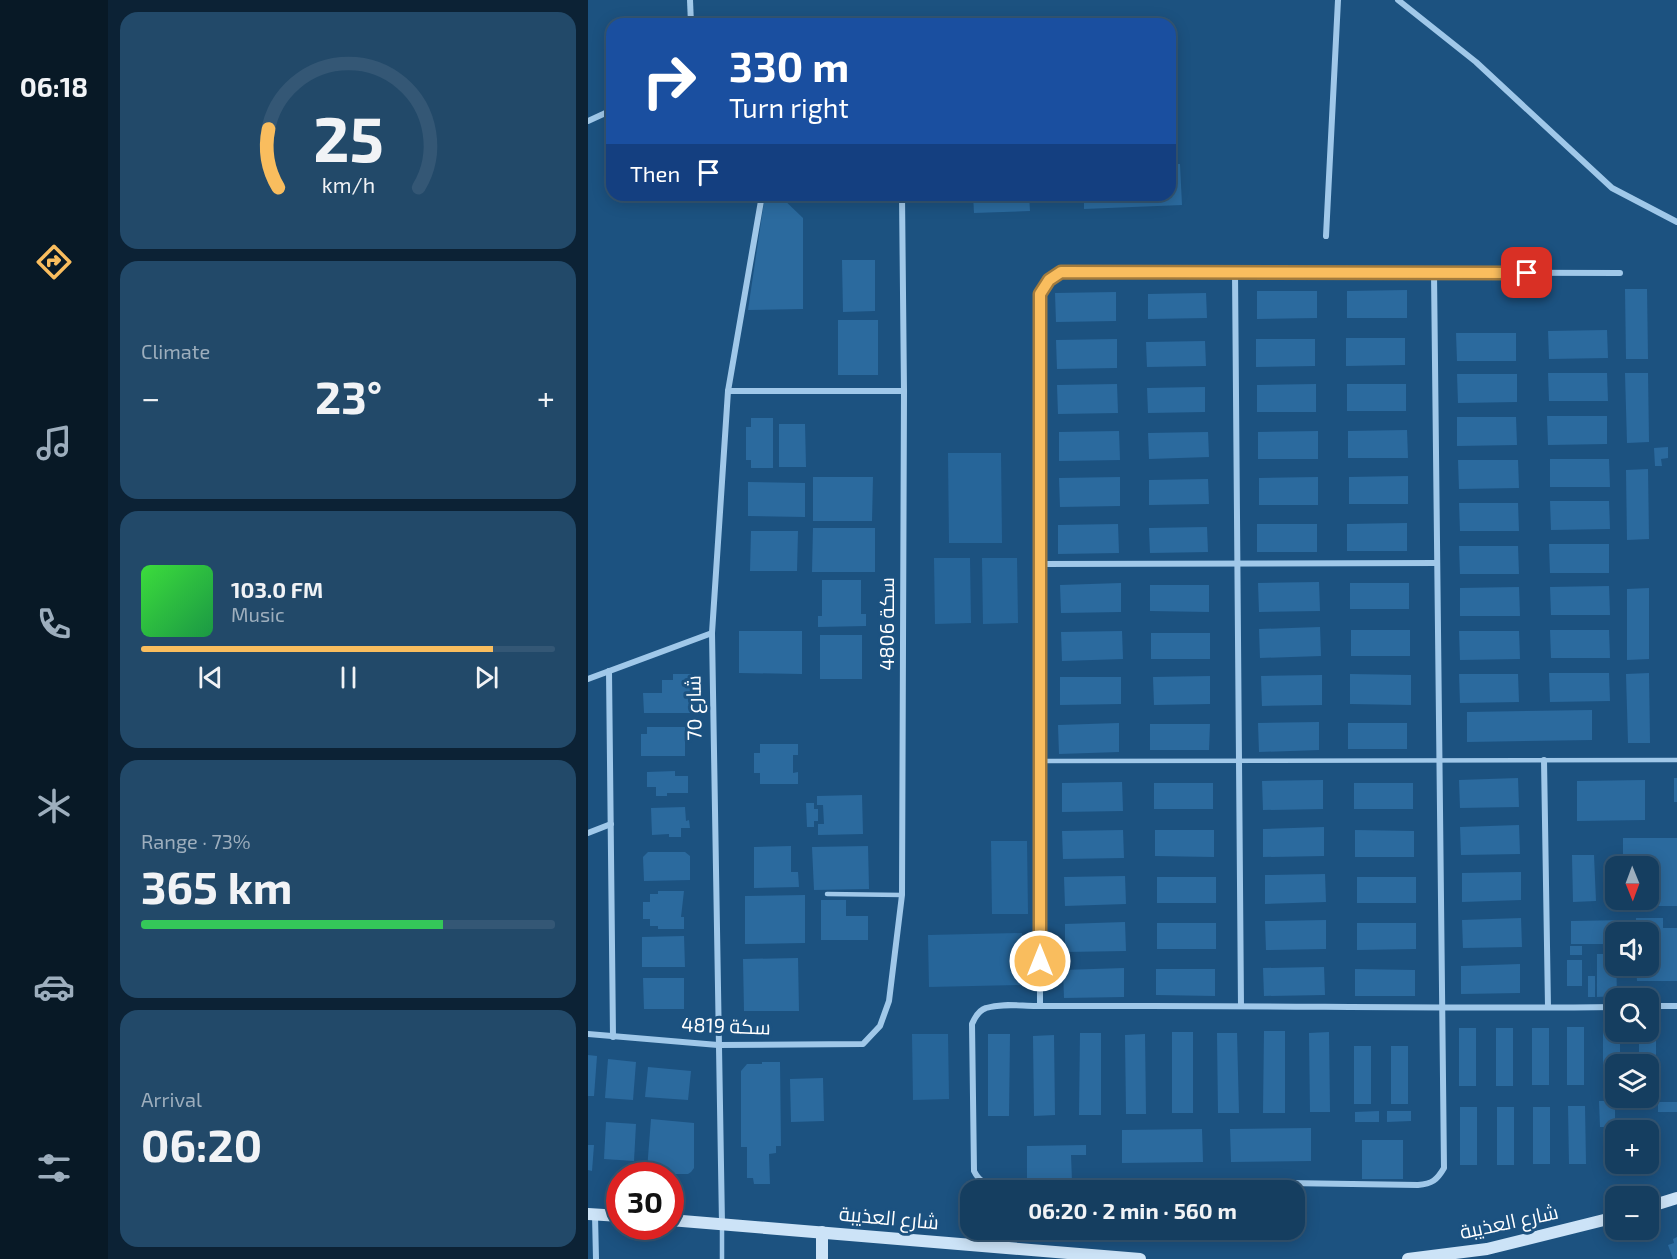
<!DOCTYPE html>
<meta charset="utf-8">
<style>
body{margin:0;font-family:"Exo 2",Cairo,sans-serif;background:#224969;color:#f1f3f6;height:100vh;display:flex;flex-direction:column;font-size:22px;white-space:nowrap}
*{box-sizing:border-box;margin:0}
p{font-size:20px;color:#9daebd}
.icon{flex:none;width:33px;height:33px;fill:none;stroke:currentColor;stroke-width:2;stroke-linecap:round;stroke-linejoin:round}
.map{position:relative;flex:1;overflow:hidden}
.details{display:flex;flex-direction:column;gap:12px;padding:12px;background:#0c2235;width:480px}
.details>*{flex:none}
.top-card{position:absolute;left:18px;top:18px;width:570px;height:183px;border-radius:18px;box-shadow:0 3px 15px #0003,0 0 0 2px #345775;background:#1a4fa0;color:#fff;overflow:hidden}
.needle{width:39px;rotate:179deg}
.buttons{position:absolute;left:1017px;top:856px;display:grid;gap:12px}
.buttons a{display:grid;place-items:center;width:54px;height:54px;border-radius:12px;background:#153e60;box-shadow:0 3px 15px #0003,0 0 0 2px #345775;font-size:30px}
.speed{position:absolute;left:18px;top:1162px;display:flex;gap:12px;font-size:30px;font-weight:700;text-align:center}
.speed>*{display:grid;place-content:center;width:78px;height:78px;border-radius:50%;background:#153e60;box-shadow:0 3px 15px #0003,0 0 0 2px #345775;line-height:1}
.speed .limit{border:9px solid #d22;background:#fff;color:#111}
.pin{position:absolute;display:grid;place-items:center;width:51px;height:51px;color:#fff;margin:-26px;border-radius:12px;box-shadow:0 3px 9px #0006}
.me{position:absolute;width:66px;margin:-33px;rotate:0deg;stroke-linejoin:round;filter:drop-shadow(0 0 4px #0008)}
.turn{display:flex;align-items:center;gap:21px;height:126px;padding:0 24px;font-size:27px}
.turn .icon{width:78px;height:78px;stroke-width:2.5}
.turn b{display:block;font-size:42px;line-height:51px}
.then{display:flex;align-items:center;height:57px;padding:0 24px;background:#0003;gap:12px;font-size:22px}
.big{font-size:45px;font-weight:700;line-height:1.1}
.details .card{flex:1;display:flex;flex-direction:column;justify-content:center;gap:9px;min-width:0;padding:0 21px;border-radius:18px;background:#224969}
.details .dial{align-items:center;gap:0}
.dial svg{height:156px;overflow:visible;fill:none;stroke:#345775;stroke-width:7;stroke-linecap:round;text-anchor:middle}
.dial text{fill:#f1f3f6;stroke:none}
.song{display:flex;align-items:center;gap:18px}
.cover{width:72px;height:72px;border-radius:9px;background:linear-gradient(135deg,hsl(120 70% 55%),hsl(140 70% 35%))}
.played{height:6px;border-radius:3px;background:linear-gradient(90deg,#f9bd5e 85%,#345775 85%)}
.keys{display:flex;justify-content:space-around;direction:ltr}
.heat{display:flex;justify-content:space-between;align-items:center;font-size:33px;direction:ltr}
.charge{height:9px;border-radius:4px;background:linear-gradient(90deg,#34c759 73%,#345775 0)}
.trip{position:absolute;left:372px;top:1180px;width:345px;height:60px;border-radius:18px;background:#153e60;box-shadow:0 3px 15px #0003,0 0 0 2px #345775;font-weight:700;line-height:60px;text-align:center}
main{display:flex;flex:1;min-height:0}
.dock{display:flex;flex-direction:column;width:108px;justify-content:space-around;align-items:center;background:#081926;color:#9daebd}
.dock .icon{width:42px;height:42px}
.dock .active{color:#f9bd5e}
.dock b{font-size:27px;color:#f1f3f6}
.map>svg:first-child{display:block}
</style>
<main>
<nav class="dock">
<b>06:18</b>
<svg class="icon active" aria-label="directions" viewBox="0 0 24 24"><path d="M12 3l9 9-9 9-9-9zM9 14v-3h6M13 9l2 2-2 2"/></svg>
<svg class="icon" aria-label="music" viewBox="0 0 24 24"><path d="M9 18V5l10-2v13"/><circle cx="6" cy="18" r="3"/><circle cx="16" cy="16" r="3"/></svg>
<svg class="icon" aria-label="phone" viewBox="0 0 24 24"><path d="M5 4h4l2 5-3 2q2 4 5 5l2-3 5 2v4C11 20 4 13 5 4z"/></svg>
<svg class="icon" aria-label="climate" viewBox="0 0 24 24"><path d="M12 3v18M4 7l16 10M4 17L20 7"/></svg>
<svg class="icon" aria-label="car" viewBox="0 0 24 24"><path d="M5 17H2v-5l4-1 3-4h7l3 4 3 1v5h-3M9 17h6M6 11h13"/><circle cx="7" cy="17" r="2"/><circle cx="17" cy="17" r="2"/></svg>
<svg class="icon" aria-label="filters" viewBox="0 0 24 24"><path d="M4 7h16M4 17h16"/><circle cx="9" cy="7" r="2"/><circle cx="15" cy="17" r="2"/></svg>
</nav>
<section class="details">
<div class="card dial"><svg viewBox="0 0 100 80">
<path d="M14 69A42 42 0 1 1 86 69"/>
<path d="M14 69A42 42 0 0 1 9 39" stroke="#f9bd5e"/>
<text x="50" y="56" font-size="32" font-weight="700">25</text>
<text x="50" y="72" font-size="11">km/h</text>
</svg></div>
<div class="card"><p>Climate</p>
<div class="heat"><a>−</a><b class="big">23°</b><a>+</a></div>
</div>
<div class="card">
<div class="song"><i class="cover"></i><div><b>103.0 FM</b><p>Music</p></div></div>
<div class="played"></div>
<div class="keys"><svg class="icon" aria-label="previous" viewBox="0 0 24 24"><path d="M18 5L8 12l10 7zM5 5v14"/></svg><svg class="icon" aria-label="pause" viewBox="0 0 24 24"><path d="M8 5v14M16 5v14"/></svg><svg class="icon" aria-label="next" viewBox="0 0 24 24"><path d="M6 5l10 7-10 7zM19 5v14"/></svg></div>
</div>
<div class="card"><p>Range · 73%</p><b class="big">365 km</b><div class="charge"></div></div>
<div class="card"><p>Arrival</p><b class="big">06:20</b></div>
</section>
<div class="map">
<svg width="1089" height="1259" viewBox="0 0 1089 1259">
<rect width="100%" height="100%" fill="#1c5280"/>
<!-- green -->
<g fill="#266599">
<path d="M 360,453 L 413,453 L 414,543 L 361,543 Z"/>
<path d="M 346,558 L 382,558 L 383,623 L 347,624 Z"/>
<path d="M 394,558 L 429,558 L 430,623 L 395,624 Z"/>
<path d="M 403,841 L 439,841 L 440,914 L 404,914 Z"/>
<path d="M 434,933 L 435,985 L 341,987 L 340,935 Z"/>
<path d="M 324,1034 L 360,1034 L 361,1099 L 325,1100 Z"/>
</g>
<!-- building -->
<g fill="#2b6a9e">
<path d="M 582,164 L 592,164 L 594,205 L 496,209 L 496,195 L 582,195 Z"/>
<path d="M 177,195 L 191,195 L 215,218 L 215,309 L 160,310 Z"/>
<path d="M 385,195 L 441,195 L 442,211 L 386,213 Z"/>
<path d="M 254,260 L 287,260 L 287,311 L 255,312 Z"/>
<path d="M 1037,289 L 1059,289 L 1060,359 L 1038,359 Z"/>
<path d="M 819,290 L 819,318 L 759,318 L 759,291 Z"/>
<path d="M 669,291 L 729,291 L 729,318 L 669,319 Z"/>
<path d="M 528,292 L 528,321 L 468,322 L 467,293 Z"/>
<path d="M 618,293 L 619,318 L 560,319 L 560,294 Z"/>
<rect x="250" y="320" width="40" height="55"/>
<path d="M 1019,330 L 1020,358 L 961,359 L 960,331 Z"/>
<path d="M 868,333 L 928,333 L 928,361 L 869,361 Z"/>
<path d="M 758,338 L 817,338 L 817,365 L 758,366 Z"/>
<path d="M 529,339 L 529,368 L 469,369 L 468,340 Z"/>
<path d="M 668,339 L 727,339 L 727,366 L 668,367 Z"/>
<path d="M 617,341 L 618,366 L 559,367 L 558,342 Z"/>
<path d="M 960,373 L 1019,373 L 1020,401 L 961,401 Z"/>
<path d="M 1037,373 L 1060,373 L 1061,442 L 1039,443 Z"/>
<path d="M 869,374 L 929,374 L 929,402 L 870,403 Z"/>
<path d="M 529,384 L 530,413 L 470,414 L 469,385 Z"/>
<path d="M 728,384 L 728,412 L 669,412 L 669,385 Z"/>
<rect x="759" y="384" width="59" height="27"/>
<path d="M 617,387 L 617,412 L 560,413 L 559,388 Z"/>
<path d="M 959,416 L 1019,416 L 1019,444 L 960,445 Z"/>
<path d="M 869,417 L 928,417 L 929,445 L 869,446 Z"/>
<path d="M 163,418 L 185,418 L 185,468 L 163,468 L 163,460 L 158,460 L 158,427 L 163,427 Z"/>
<path d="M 191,424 L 217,424 L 218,467 L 191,467 Z"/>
<path d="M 819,430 L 820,458 L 760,458 L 760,431 Z"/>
<path d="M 531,431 L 532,460 L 471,461 L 471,432 Z"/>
<path d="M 730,431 L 730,459 L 670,459 L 670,432 Z"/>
<path d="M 620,432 L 621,457 L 561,459 L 560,433 Z"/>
<path d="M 1080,447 L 1080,458 L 1073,459 L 1074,466 L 1067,466 L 1066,448 Z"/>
<path d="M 962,459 L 1021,459 L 1022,487 L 962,487 Z"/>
<path d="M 870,460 L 930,460 L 931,488 L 871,489 Z"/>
<path d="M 1060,469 L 1061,539 L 1039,540 L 1038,470 Z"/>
<path d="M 820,476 L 820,504 L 761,504 L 761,477 Z"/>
<path d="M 225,477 L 285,477 L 284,521 L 225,521 Z"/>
<path d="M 532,477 L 532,506 L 472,507 L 471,478 Z"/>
<path d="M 730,477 L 730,505 L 671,505 L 671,478 Z"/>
<path d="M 620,479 L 621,504 L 561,505 L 561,480 Z"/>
<path d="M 160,482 L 217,483 L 217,517 L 160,516 Z"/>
<path d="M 962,501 L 1021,501 L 1022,529 L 963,530 Z"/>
<path d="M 871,503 L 930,503 L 931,531 L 872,531 Z"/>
<path d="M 819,523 L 819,551 L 759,551 L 759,524 Z"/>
<path d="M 530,524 L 531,553 L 470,554 L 470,525 Z"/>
<rect x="669" y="524" width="60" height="28"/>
<path d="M 619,527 L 620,552 L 562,553 L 561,528 Z"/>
<path d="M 225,528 L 287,528 L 287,572 L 224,572 Z"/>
<path d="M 163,531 L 210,531 L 209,571 L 162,571 Z"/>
<path d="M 961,544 L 1021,544 L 1021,573 L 962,573 Z"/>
<path d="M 871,546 L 930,546 L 931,574 L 872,574 Z"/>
<path d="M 234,580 L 273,580 L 273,614 L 278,614 L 278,626 L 230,627 L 230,616 L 234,616 Z"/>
<path d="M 731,582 L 732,611 L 671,612 L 670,583 Z"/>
<path d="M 533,583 L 533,612 L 473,613 L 472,585 Z"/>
<rect x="762" y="583" width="59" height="26"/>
<path d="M 562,585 L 621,585 L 621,612 L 562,611 Z"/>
<path d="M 1021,586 L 1022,615 L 963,615 L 962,587 Z"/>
<path d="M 931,587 L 932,616 L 872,616 L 872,588 Z"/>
<path d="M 1061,588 L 1061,659 L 1039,660 L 1039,589 Z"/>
<path d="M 732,627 L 733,656 L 672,658 L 671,629 Z"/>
<rect x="763" y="630" width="59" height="26"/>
<path d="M 962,630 L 1021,630 L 1022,658 L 963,658 Z"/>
<path d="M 151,631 L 214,631 L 214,674 L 151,673 Z"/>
<path d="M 534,631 L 535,659 L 474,661 L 473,632 Z"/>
<path d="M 871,631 L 931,631 L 932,659 L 872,660 Z"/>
<rect x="563" y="633" width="59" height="26"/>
<rect x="232" y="635" width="42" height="44"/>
<path d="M 961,673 L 1021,673 L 1022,701 L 962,702 Z"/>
<path d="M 1061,673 L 1062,743 L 1040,743 L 1038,674 Z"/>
<path d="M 85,674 L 103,674 L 103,713 L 56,713 L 55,693 L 74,693 L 74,680 L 85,680 Z"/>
<path d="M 762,674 L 823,675 L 823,705 L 762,704 Z"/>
<path d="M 871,674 L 930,674 L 931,702 L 872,703 Z"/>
<path d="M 734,675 L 734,705 L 674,706 L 673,676 Z"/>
<path d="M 622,676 L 622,704 L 566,705 L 565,677 Z"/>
<path d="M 472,677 L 533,677 L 533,704 L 472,705 Z"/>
<path d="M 1004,710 L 1004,740 L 879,742 L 879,712 Z"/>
<path d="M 731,722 L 731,750 L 671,752 L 670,723 Z"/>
<path d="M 531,723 L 531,752 L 471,754 L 470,725 Z"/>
<rect x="760" y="723" width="59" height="26"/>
<path d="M 562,724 L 622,724 L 621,750 L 562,750 Z"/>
<path d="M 59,727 L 97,727 L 97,756 L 53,756 L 53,734 L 59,734 Z"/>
<path d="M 172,744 L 210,744 L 210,755 L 205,755 L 205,773 L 210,772 L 210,784 L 172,784 L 172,773 L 166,773 L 166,753 L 172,753 Z"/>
<path d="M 87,771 L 87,776 L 100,776 L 100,793 L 79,793 L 79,796 L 68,796 L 68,787 L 59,787 L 59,772 Z"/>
<path d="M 930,778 L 931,807 L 872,808 L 871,780 Z"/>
<rect x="1086" y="778" width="3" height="24"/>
<path d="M 735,780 L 735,809 L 675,810 L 674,781 Z"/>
<path d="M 1057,780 L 1057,820 L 989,821 L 989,781 Z"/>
<path d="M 534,782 L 535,811 L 474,812 L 474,783 Z"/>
<rect x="566" y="783" width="59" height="26"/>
<rect x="766" y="783" width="59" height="26"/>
<path d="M 274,795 L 275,834 L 230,835 L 230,824 L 236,824 L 235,805 L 229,805 L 229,796 Z"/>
<path d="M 218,803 L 226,803 L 226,809 L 230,809 L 230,821 L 226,821 L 226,827 L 219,827 Z"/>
<path d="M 97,807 L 98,821 L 101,820 L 102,828 L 93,828 L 93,837 L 81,837 L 81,834 L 64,835 L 63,808 Z"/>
<path d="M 931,825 L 932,854 L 873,855 L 872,827 Z"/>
<path d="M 736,827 L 736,856 L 675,857 L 675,829 Z"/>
<path d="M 535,830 L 536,858 L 475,859 L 474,831 Z"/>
<path d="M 567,830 L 626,830 L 626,857 L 567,856 Z"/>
<path d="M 767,830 L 826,831 L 826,857 L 767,857 Z"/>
<path d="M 1035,838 L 1089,838 L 1089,906 L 1035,906 L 1035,900 L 1060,900 L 1060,867 L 1035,867 Z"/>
<path d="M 203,846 L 203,872 L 210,872 L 211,887 L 166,888 L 166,847 Z"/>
<path d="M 280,846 L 281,889 L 226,890 L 224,847 Z"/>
<path d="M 60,852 L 97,852 L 102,856 L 102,880 L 56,881 L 55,857 Z"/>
<path d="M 984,855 L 1006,855 L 1008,901 L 985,902 Z"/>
<path d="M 933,872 L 933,900 L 874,902 L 874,873 Z"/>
<path d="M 737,874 L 738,902 L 677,904 L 677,875 Z"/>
<path d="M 537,876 L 538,904 L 477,906 L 476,877 Z"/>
<rect x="569" y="877" width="59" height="26"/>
<rect x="769" y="877" width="59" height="26"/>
<path d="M 70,891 L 96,891 L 93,917 L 96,917 L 96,929 L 70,929 L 70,926 L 62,926 L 62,919 L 55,919 L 55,902 L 62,902 L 62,894 L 70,894 Z"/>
<path d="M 217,895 L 217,943 L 157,944 L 157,896 Z"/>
<path d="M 233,900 L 258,900 L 258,916 L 280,916 L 280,940 L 233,940 Z"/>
<path d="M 933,918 L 934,947 L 875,948 L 874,920 Z"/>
<path d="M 1048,918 L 1075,918 L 1075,928 L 1089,928 L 1089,981 L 1049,981 L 1048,966 L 1060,966 L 1060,933 L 1048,933 Z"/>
<path d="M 738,920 L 738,949 L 678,950 L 677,921 Z"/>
<path d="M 1040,920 L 1040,933 L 1028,933 L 1028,944 L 983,944 L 983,921 Z"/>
<path d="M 537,922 L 538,951 L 477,952 L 477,924 Z"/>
<rect x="569" y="923" width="59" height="26"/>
<path d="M 769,923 L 828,923 L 828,949 L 769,950 Z"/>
<path d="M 96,936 L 97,967 L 54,967 L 54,937 Z"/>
<rect x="982" y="946" width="12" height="9"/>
<path d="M 1009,954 L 1028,954 L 1029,996 L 1009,997 Z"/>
<path d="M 210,958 L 211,1011 L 156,1011 L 155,959 Z"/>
<rect x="979" y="960" width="15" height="26"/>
<path d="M 932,964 L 932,993 L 873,994 L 873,966 Z"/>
<path d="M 736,967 L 737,995 L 676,996 L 675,968 Z"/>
<path d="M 536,968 L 536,997 L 476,998 L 475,970 Z"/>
<path d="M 568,969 L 627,969 L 627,996 L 568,995 Z"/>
<path d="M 767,969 L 827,970 L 827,996 L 767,996 Z"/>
<rect x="1000" y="976" width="7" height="21"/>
<path d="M 55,978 L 96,978 L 96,1009 L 56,1009 Z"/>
<rect x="979" y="1027" width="17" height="58"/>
<rect x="871" y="1028" width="17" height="58"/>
<rect x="908" y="1028" width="17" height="58"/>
<rect x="944" y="1028" width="17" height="57"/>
<path d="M 1015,1028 L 1028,1028 L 1028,1032 L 1032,1032 L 1032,1065 L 1028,1065 L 1028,1086 L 1015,1086 Z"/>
<path d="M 1060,1028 L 1068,1028 L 1068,1086 L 1060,1086 L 1060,1065 L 1051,1065 L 1051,1032 L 1060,1032 Z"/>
<path d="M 676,1031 L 697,1031 L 697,1113 L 675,1113 Z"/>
<rect x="584" y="1032" width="21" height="81"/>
<path d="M 741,1032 L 742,1112 L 722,1112 L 721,1033 Z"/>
<path d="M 492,1033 L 513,1033 L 513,1115 L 491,1115 Z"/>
<path d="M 629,1033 L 649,1033 L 651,1113 L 630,1113 Z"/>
<path d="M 400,1034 L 422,1034 L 421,1116 L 400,1116 Z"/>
<path d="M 557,1034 L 558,1114 L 538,1114 L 537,1035 Z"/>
<path d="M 466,1035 L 467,1115 L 446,1116 L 445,1036 Z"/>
<rect x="766" y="1046" width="17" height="58"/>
<rect x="803" y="1046" width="17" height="58"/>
<path d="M 0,1055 L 9,1056 L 6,1096 L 0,1096 Z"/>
<path d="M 20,1059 L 48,1062 L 45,1100 L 17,1098 Z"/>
<path d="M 174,1062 L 192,1062 L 193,1146 L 188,1146 L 188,1153 L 181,1154 L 182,1184 L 166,1184 L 165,1178 L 159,1178 L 159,1147 L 153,1147 L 153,1071 L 159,1064 L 174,1064 Z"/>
<path d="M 60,1067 L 103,1071 L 100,1100 L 57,1097 Z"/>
<path d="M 235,1078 L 236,1121 L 203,1122 L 202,1079 Z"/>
<path d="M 1011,1101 L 1027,1101 L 1027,1127 L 1012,1127 Z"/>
<rect x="1070" y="1102" width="19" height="10"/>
<path d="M 980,1106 L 997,1106 L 998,1164 L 981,1164 Z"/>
<rect x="872" y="1107" width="17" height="58"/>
<rect x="909" y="1107" width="17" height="58"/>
<rect x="945" y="1107" width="17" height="57"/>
<path d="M 791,1111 L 791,1122 L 767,1122 L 767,1112 Z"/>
<path d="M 799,1111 L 823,1111 L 823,1121 L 799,1122 Z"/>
<path d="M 63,1119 L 106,1123 L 106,1168 L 103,1172 L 100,1174 L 83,1174 L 83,1171 L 59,1170 Z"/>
<path d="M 18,1122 L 48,1124 L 46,1161 L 16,1159 Z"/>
<path d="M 723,1128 L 723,1161 L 643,1162 L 642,1129 Z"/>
<path d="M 614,1129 L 615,1162 L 534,1163 L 534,1130 Z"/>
<rect x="774" y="1140" width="41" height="39"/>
<path d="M 0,1145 L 6,1145 L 4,1171 L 0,1170 Z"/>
<path d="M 498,1145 L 498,1155 L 483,1155 L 484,1181 L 439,1181 L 439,1146 Z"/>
<path d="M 1089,1237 L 1089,1259 L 1085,1259 L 1080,1245 L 1086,1243 L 1085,1239 Z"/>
</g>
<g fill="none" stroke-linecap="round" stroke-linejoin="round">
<!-- lane -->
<g stroke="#a0c8e9" stroke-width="4.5">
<path d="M 452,761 L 1089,760"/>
<path d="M 239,894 L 314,895"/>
<path d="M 134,1226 L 134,1259"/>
</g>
<!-- street -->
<g stroke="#a0c8e9" stroke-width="6">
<path d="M 102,0 L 103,24"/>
<path d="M 810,0 L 888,62 L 1024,188 L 1089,222"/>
<path d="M 0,121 L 24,110"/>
<path d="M 738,236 L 750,0"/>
<path d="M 647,272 L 653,1006"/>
<path d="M 846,273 C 849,571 853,869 856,1168 C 849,1180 844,1184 830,1185 L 637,1182 L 407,1186 C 397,1184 391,1181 386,1171 L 384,1024 C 387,1017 391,1010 398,1008 C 414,1003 432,1006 448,1006 C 486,1006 524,1006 562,1006 C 717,1006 873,1009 1028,1007"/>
<path d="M 140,391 L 316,391"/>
<path d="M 452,564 L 849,563"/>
<path d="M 21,671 L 25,1037"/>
<path d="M 0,679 L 124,633"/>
<path d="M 956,760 L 960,1007"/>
<path d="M 0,833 L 23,824"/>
<path d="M 452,1006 L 452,294 L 461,280 L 473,272 L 1032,273"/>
<path d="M 1060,1006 L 1089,1006"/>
<path d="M 0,1034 L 130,1045 L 275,1044 L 292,1026 L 301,1001 L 314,895 L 316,391 L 314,195"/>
<path d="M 7,1215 L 8,1259"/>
<path d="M 134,1224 L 124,633 L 140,391 L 174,195"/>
</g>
<!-- secondary -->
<g stroke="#cce3f7" stroke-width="12">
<path d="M 1060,1207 L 1089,1198"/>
<path d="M 0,1214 L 32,1216"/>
<path d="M 82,1220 L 552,1259"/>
<path d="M 234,1232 L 234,1259"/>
<path d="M 820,1259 L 899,1249 L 1028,1217"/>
</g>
</g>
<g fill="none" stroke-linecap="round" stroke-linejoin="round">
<!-- route casing -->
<g stroke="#a27b3d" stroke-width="15">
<path id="route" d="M 452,961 L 452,294 L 461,280 L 473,272 L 939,273"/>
</g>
<!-- route -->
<use href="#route" stroke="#f9bd5e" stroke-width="10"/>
</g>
<g text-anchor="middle" stroke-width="6" stroke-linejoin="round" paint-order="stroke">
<!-- street labels -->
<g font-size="20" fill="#fff" stroke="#1c5280">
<text transform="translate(299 624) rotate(-90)" y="7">سكة 4806</text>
<text transform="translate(106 708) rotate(-91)" y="7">شارع 70</text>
<text transform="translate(138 1026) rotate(2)" y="7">سكة 4819</text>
<text transform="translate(301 1218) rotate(5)" y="7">شارع العذيبة</text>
<text transform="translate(921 1222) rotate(-12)" y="7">شارع العذيبة</text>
</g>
</g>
</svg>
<div class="buttons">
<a><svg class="needle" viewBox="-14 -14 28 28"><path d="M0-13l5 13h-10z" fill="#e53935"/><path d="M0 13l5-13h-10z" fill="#9daebd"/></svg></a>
<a><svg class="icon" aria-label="sound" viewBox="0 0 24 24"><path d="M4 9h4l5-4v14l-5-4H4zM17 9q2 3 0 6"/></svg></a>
<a><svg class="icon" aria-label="search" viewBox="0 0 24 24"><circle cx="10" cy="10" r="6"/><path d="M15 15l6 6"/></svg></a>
<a><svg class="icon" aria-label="layers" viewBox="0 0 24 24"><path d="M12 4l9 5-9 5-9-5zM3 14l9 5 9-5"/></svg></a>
<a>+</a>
<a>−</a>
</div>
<div class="speed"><div class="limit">30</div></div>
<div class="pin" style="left:939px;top:273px;background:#d93025"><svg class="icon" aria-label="arrive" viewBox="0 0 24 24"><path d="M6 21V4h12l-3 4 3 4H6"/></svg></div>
<svg class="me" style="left:452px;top:961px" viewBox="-20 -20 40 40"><circle r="17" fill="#f9bd5e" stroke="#fff" stroke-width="3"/><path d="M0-11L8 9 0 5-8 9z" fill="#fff"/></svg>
<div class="trip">06:20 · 2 min · 560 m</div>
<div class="top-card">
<div class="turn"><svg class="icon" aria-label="right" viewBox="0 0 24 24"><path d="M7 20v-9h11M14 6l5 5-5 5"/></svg><div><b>330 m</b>Turn right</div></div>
<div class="then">Then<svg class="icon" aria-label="arrive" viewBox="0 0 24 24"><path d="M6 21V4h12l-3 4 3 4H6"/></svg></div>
</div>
</div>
</main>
